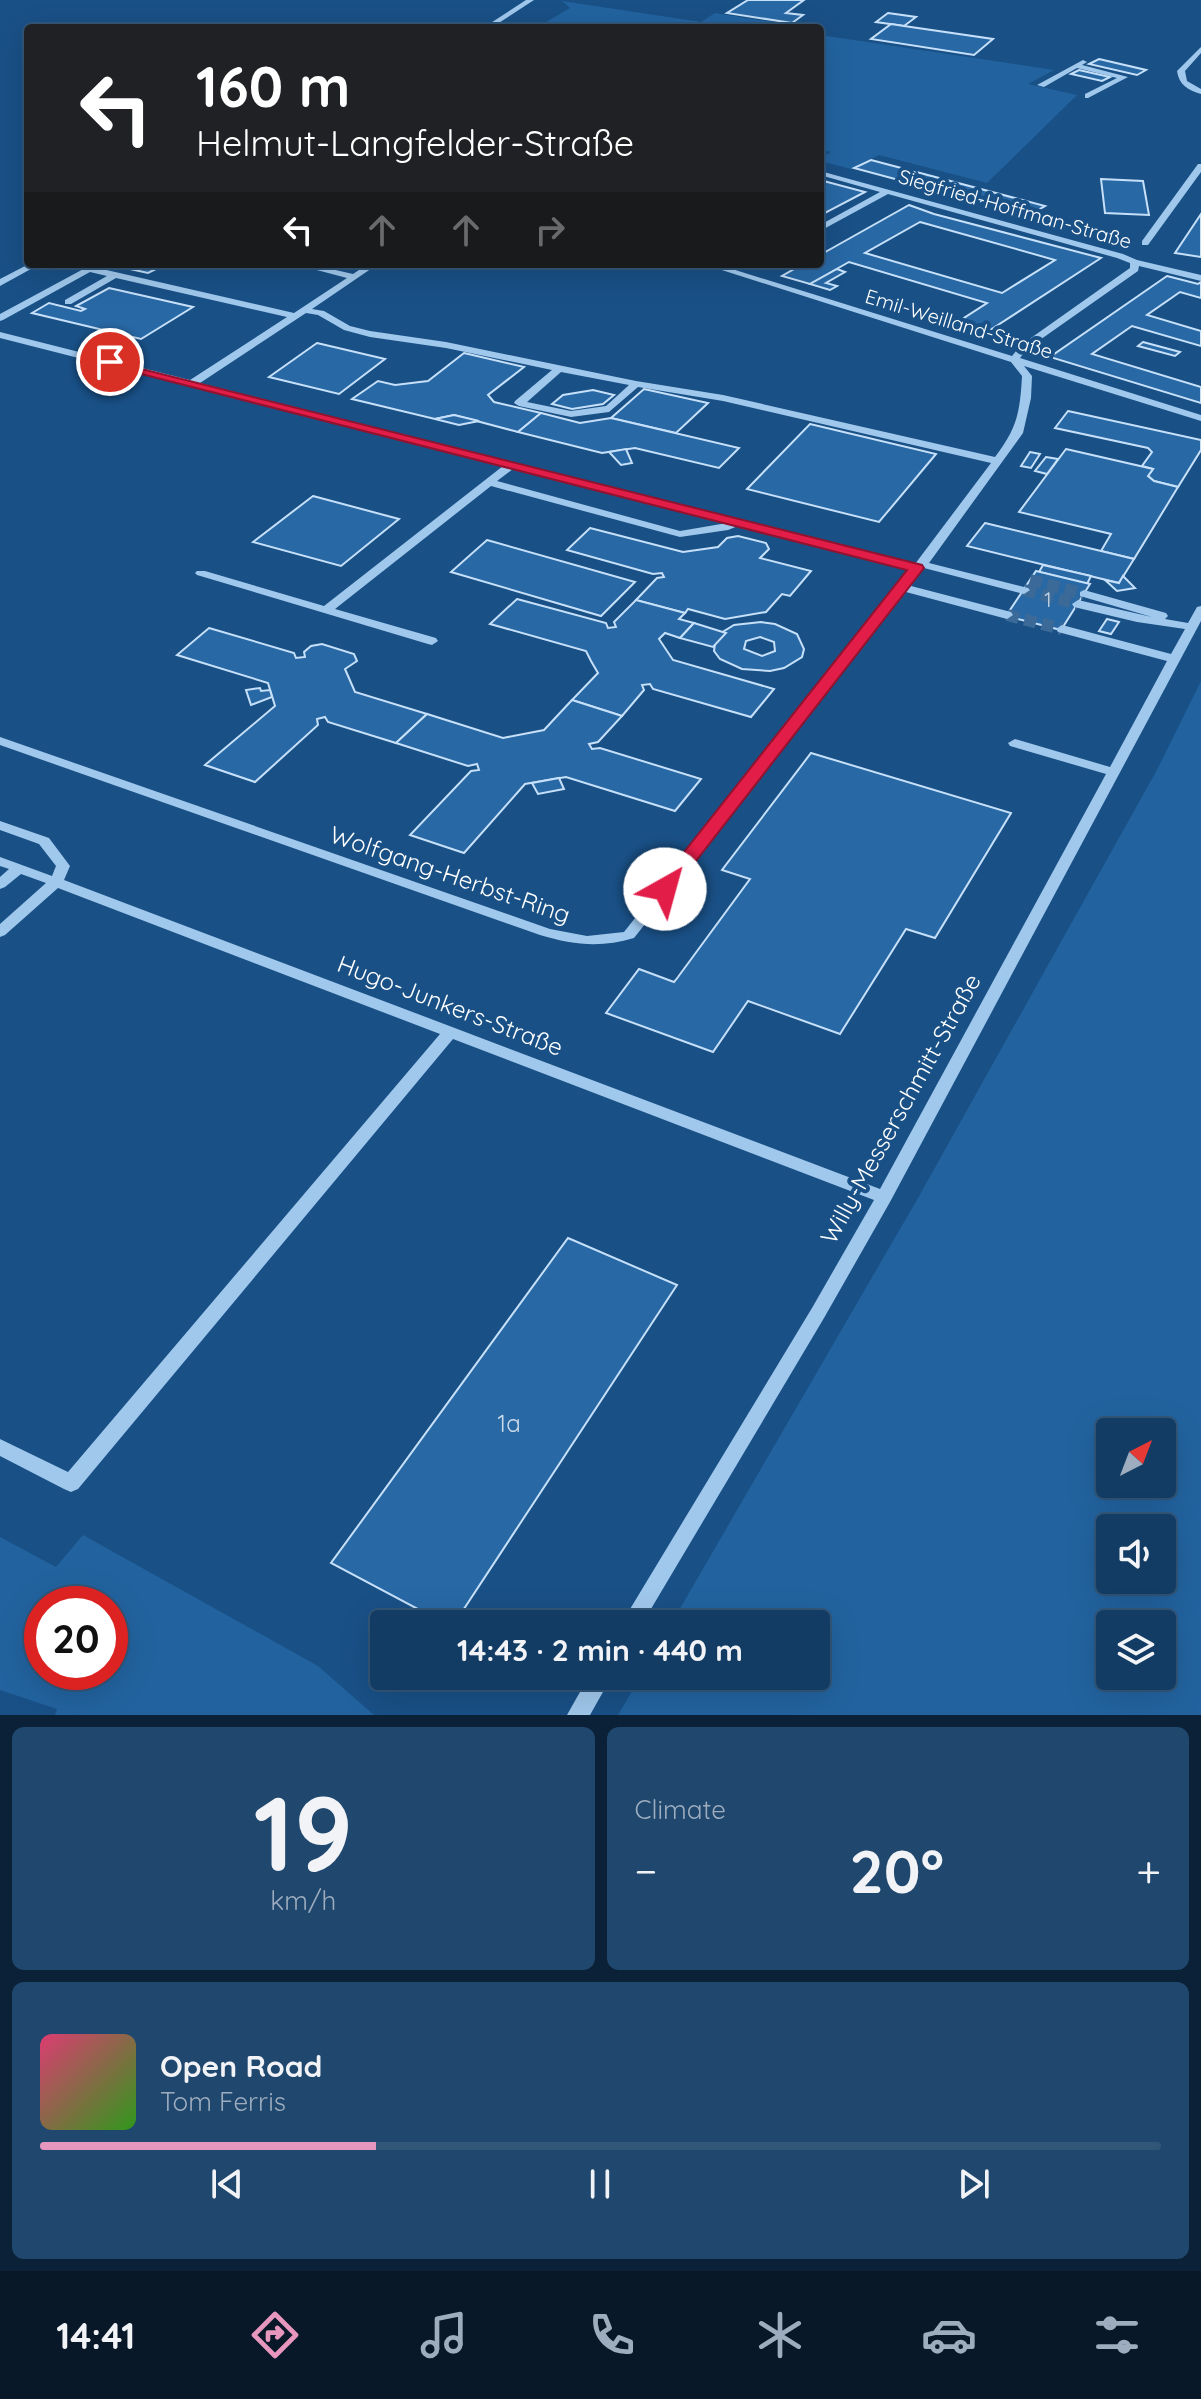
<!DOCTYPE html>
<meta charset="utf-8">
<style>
body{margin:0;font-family:Quicksand,sans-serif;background:#20476d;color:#f1f3f6;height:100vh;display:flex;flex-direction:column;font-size:30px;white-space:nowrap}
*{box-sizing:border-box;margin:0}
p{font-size:26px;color:#9dadbf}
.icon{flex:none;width:44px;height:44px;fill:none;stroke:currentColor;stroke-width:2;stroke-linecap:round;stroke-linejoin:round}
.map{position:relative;height:1715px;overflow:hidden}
.panel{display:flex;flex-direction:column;gap:12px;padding:12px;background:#0a2137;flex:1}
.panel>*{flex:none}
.banner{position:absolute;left:24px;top:24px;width:800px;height:244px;border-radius:8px;box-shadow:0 8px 32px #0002,0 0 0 2px #325678;background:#202124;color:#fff;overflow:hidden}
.needle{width:52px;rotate:42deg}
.controls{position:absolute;left:1096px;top:1418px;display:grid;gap:16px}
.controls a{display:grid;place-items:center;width:80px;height:80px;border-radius:8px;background:#133c64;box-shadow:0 8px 32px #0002,0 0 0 2px #325678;font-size:40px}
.speed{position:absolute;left:24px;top:1586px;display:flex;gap:16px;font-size:40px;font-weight:700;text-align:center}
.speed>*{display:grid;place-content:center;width:104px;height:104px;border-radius:50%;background:#133c64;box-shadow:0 8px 32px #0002,0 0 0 2px #325678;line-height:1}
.speed .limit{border:12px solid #d22;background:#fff;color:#111}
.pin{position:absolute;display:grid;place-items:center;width:68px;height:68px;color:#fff;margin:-34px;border:4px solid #fff;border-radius:50%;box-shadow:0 2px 8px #0007}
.me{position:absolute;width:88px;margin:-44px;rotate:38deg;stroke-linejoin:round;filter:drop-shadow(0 0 6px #0008)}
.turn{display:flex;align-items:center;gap:28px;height:168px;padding:0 40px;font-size:36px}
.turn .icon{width:104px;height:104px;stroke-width:2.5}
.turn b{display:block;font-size:56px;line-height:68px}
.lanes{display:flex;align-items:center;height:76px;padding:0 40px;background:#0003;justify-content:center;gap:40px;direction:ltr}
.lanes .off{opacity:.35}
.big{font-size:60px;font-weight:700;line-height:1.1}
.panel .widget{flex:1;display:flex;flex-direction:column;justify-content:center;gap:12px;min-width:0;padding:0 28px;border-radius:12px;background:#20476d}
.panel .dial{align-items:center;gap:0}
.dial b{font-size:104px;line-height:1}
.song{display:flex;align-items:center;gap:24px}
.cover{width:96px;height:96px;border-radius:12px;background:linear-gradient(135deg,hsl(340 70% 55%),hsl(110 70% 35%))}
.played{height:8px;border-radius:4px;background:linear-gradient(90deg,#e797bd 30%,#325678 30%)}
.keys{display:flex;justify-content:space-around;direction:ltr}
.heat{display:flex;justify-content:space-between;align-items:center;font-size:44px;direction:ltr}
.panel .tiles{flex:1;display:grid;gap:12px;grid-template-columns:1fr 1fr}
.widget:last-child{grid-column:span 2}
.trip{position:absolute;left:370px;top:1610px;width:460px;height:80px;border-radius:8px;background:#133c64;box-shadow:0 8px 32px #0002,0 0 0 2px #325678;font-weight:700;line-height:80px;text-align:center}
.menu{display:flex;height:128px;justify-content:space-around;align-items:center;background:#081828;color:#9dadbf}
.menu .icon{width:56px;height:56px}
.menu .current{color:#e797bd}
.menu b{font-size:36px;color:#f1f3f6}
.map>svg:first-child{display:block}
</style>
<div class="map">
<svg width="1201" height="1715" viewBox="0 0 1201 1715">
<rect width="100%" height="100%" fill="#195086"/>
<!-- green -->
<g fill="#22639f" fill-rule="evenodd">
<path d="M 562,1 L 701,22 L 715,13 L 811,28 L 516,28 L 527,22 L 541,25 L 570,8 Z"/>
<path d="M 820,35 L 1054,70 L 1028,84 L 1077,95 L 987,183 L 879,155 L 851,169 L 820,161 L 820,158 L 831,152 L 820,149 Z"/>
<path d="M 1201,681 L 1201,1715 L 618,1715 L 641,1676 L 816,1676 L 816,1624 L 671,1624 L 918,1198 L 1158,768 ZM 1110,1432 L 1162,1432 L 1162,1484 L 1110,1484 ZM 1110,1528 L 1162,1528 L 1162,1580 L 1110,1580 ZM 1110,1624 L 1162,1624 L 1162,1676 L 1110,1676 Z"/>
<path d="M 83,1535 L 318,1666 L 374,1715 L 55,1715 L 57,1709 L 0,1690 L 0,1537 L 56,1567 ZM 42,1604 L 110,1604 L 110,1672 L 42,1672 Z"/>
</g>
<!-- building -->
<g fill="#2868a5" stroke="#c6e0f9" stroke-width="2" fill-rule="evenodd">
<path d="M 748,0 L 804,0 L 786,13 L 803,15 L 792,23 L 727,13 Z"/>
<path d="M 888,13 L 916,17 L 904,26 L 876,22 Z"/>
<path d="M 891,24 L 904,26 L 993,39 L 974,55 L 871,39 Z"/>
<path d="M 1099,59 L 1146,70 L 1137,75 L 1089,64 Z"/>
<path d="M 1079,70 L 1110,77 L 1102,81 L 1071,74 Z"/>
<path d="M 871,160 L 1045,206 L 1029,215 L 854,168 Z"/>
<path d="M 1101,179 L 1143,181 L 1149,215 L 1105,213 Z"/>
<path d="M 820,180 L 865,192 L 825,213 L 820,211 Z"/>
<path d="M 909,205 L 934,214 L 1101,258 L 981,336 L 950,327 L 987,303 L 849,262 L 810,284 L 782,276 L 803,264 L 820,264 L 820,255 ZM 920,222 L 1055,260 L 1002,293 L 865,253 Z"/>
<path d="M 1201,214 L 1201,257 L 1175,253 Z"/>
<path d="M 107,264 L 142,264 L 158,268 L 148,273 Z"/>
<path d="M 837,269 L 845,272 L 826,283 L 837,286 L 830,290 L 810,284 Z"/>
<path d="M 1167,276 L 1198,284 L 1201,282 L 1201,298 L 1180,292 L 1147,315 L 1201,331 L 1201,346 L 1132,326 L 1092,354 L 1201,387 L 1201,403 L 1050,357 Z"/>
<path d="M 109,288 L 193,307 L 141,339 L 32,313 L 49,303 L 81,311 L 85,309 L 76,306 Z"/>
<path d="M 1143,342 L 1180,352 L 1175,356 L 1138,346 Z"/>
<path d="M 317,343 L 385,359 L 339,394 L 269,377 Z"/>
<path d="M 464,353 L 524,367 L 488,395 L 494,402 L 541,413 L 518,432 L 454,415 L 435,419 L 352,399 L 378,381 L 395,385 L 428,381 Z"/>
<path d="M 644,389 L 708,403 L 676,433 L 611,418 Z"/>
<path d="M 593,390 L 614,395 L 603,404 L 572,409 L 552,404 L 563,395 Z"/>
<path d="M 1068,411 L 1201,440 L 1201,450 L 1178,487 L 1154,481 L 1148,476 L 1153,469 L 1142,466 L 1152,452 L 1148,448 L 1055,428 Z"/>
<path d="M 541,413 L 580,423 L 611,418 L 739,448 L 719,468 L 635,448 L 602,453 L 518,432 Z"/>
<path d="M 454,415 L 479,421 L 459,425 L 435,419 Z"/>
<path d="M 810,424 L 936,454 L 879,522 L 747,489 Z"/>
<path d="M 626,449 L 632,463 L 621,465 L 609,452 Z"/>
<path d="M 1066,449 L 1153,469 L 1148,476 L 1154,481 L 1178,487 L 1134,559 L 1101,551 L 1111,534 L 1019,512 Z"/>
<path d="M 1030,452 L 1040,454 L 1031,468 L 1021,466 Z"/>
<path d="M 1046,457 L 1058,459 L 1047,474 L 1035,471 Z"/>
<path d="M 313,496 L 399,519 L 341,566 L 253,542 Z"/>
<path d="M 985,523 L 1101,551 L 1134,559 L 1119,583 L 967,546 Z"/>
<path d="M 590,528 L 683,552 L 718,547 L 727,538 L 738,536 L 766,543 L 769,549 L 760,558 L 811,571 L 790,596 L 782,594 L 766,612 L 725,619 L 688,609 L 685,613 L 636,600 L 657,578 L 664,577 L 662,573 L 653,574 L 567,550 Z"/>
<path d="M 487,540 L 635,582 L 601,616 L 451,572 Z"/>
<path d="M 1043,565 L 1091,576 L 1087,584 L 1039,572 Z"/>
<path d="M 1036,571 L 1090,584 L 1061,630 L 1006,616 Z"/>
<path d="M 1123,576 L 1135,588 L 1117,591 L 1105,580 L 1119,583 Z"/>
<path d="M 517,599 L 606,623 L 608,628 L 616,627 L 614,622 L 636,600 L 685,613 L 679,619 L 694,623 L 680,638 L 665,633 L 659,639 L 673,660 L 774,689 L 751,717 L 653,689 L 650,684 L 642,685 L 644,690 L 622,716 L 572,700 L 598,673 L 591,661 L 586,651 L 490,624 Z"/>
<path d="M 1107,619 L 1119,622 L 1111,634 L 1099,631 Z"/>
<path d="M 761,622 L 775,624 L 797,634 L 804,649 L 802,657 L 784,668 L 770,671 L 742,669 L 720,659 L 714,651 L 716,636 L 734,625 ZM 760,637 L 774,642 L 775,651 L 762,656 L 744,649 L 746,641 Z"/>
<path d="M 694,623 L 726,633 L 713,647 L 680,638 Z"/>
<path d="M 209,628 L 294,653 L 296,658 L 305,657 L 304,652 L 311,646 L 322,644 L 354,654 L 357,661 L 345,669 L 355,692 L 427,714 L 396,743 L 328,722 L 325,717 L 317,719 L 318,725 L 255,782 L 205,765 L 275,706 L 268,683 L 177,655 Z"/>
<path d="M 260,688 L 261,691 L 270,690 L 272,697 L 251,705 L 246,690 Z"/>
<path d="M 572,700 L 622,716 L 598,742 L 589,744 L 592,749 L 600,748 L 701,779 L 675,811 L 566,777 L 525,784 L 464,853 L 410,835 L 471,771 L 479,770 L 477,764 L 468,766 L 396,743 L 427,714 L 503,738 L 544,730 Z"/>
<path d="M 811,753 L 1011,813 L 935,938 L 906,929 L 840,1034 L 748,1001 L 713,1052 L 606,1013 L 639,969 L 674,982 L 678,977 L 750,879 L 722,870 Z"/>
<path d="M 559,778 L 564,789 L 538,794 L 532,783 Z"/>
<path d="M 568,1238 L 677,1285 L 454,1624 L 446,1624 L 331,1563 Z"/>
</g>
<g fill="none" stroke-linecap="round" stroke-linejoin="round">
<!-- minor-tunnel -->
<g stroke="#3c6a98" stroke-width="12" stroke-dasharray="12 6" stroke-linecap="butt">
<path d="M 1030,580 L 1084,594"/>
<path d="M 1024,590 L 1078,604"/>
<path d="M 1007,615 L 1062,629"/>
</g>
<!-- minor -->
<g fill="#a0c8ec" fill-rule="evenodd">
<path d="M 526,0 L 534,0 L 491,28 L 483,28 Z"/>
<path d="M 1201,47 L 1201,53 L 1185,71 L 1187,81 L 1201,89 L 1201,94 C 1188,90 1179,85 1177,71 Z"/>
<path d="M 1083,60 L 1087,62 L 1082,65 L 1128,77 L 1088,98 L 1085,98 L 1085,94 L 1117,78 L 1077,68 L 1044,87 L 1037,85 Z"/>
<path d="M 1198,164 L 1201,164 L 1201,172 L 1148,245 L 1142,245 L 1142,241 Z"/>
<path d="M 820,171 L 1123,254 L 1137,260 L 1201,275 L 1201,281 L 1139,266 L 1138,271 L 1027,349 L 1020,358 L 1201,415 L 1201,421 L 1024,366 L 1032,376 L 1031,398 L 1023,433 L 929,563 L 1028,588 L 1030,590 L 1024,594 L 924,568 L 911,586 L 1011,612 L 1013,615 L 1007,619 L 906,592 L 634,938 C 601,948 573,945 540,935 L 0,745 L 0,737 L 550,929 L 587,936 L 624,932 L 911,570 L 738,526 L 728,530 L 680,537 L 491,486 L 335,609 L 436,638 L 438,641 L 432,645 L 428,644 L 197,575 L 195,573 L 197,571 L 205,571 L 324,606 L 503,466 L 0,338 L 0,332 L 190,380 L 287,317 L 116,278 L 71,304 L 65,304 L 65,300 L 107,276 L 90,272 L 3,320 L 0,321 L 0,314 L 89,266 L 294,313 L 347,278 L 294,264 L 309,264 L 353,274 L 368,264 L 378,264 L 312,309 L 324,311 L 350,326 L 370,331 L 446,342 L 636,381 L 723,395 L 995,457 C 1017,428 1020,413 1022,376 L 1011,362 L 703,264 L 716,264 L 1012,356 L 1021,345 L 1130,268 L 1130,263 L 1117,258 L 888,194 L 820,231 L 820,225 L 880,192 L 820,175 ZM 306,313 L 318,315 L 344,330 L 370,337 L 446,348 L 552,370 L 515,401 L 514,403 L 519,406 L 571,417 L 609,412 L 638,387 L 723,401 L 991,463 L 915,564 L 200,383 ZM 561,372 L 629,385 L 606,406 L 571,411 L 527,402 ZM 513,469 L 727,523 L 680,531 L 497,481 Z"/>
<path d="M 29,264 L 40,264 L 0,286 L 0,279 Z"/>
<path d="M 1084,590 L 1166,613 L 1168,616 L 1165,619 L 1188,623 L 1197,607 L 1201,606 L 1201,621 L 890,1202 L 824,1318 L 642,1624 L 621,1624 L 812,1308 L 874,1200 L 453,1039 L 78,1489 L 71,1492 L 64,1489 L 0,1456 L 0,1439 L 68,1472 L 440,1034 L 58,888 L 5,935 L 0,937 L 0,924 L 46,883 L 21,874 L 5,887 L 0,889 L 0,877 L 9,869 L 0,866 L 0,857 L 52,876 L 56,866 L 39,844 L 0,830 L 0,821 L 49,838 L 70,866 L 64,880 L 880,1189 L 1106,774 L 1010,746 L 1008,743 L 1015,739 L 1110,767 L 1167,661 L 1058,632 L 1056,629 L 1062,625 L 1171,654 L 1185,629 L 1137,622 L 1074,607 L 1072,604 L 1078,600 L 1152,617 L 1080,596 L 1080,592 Z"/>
<path d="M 589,1676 L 612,1676 L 590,1715 L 567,1715 Z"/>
</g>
</g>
<!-- route -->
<path fill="#e11d48" stroke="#92132f" stroke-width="2" d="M 106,360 L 922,565 L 924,568 L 671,893 L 658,893 L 655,889 L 658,885 L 907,570 L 106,365 Z"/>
<g text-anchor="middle" stroke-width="8" stroke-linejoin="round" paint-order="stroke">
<!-- far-street labels -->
<g font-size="20" fill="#fff" stroke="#195086">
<text transform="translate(1015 209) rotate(16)" y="7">Siegfried-Hoffman-Straße</text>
<text transform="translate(959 324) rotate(17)" y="7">Emil-Weilland-Straße</text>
</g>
<!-- number labels -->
<g font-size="20" fill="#c9d9e8">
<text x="1048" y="607">1</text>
</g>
<!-- street labels -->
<g font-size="24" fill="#fff" stroke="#195086">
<text transform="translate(450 875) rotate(19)" y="8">Wolfgang-Herbst-Ring</text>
<text transform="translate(450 1006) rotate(21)" y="8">Hugo-Junkers-Straße</text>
<text transform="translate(901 1109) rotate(-61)" y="8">Willy-Messerschmitt-Straße</text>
</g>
<!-- near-number labels -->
<g font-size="24" fill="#c9d9e8">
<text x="509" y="1432">1a</text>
</g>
</g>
</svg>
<div class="controls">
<a><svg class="needle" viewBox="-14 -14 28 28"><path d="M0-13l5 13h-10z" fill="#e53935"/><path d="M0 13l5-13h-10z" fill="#9dadbf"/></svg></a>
<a><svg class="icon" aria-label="sound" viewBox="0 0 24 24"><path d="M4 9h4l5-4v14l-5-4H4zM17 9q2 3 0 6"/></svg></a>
<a><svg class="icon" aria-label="layers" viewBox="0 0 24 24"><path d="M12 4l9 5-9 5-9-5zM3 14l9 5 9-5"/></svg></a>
</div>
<div class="speed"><div class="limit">20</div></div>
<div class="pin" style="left:110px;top:362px;background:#d93025"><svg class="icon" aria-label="arrive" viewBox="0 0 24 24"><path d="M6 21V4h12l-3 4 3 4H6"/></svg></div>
<svg class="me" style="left:665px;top:889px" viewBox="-20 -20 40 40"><circle r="19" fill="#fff"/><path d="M0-13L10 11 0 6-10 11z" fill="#e11d48"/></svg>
<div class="trip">14:43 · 2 min · 440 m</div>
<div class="banner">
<div class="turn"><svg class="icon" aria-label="left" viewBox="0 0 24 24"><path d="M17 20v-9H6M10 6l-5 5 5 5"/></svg><div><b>160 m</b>Helmut-Langfelder-Straße</div></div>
<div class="lanes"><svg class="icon" aria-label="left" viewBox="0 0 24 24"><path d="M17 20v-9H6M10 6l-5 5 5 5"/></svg><svg class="icon off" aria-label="ahead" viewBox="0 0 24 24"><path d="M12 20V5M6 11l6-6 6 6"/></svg><svg class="icon off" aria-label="ahead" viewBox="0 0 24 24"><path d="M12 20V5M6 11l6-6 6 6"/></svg><svg class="icon off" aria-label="right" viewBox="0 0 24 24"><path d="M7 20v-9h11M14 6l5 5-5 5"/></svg></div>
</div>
</div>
<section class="panel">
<div class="tiles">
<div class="widget dial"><b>19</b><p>km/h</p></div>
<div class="widget"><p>Climate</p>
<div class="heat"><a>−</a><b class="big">20°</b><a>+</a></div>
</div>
<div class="widget">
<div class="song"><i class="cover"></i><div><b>Open Road</b><p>Tom Ferris</p></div></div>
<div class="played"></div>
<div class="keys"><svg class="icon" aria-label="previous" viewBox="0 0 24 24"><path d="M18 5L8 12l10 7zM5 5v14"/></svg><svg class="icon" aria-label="pause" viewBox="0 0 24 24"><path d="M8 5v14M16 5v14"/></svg><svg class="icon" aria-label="next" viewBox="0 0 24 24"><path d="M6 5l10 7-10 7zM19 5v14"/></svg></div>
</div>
</div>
</section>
<nav class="menu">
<b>14:41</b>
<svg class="icon current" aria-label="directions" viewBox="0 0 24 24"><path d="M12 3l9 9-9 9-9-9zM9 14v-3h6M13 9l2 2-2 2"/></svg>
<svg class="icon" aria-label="music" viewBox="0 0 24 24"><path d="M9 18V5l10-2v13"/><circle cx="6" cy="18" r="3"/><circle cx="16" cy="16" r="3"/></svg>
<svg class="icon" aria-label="phone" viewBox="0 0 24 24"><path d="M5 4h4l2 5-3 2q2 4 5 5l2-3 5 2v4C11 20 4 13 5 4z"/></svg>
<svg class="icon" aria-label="climate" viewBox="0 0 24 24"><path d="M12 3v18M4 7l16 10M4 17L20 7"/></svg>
<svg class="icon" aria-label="car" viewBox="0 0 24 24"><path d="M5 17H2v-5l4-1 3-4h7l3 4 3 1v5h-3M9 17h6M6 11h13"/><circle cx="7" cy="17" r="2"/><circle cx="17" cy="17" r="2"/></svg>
<svg class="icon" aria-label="filters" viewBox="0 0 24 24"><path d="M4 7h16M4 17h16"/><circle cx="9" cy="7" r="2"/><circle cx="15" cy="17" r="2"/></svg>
</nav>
